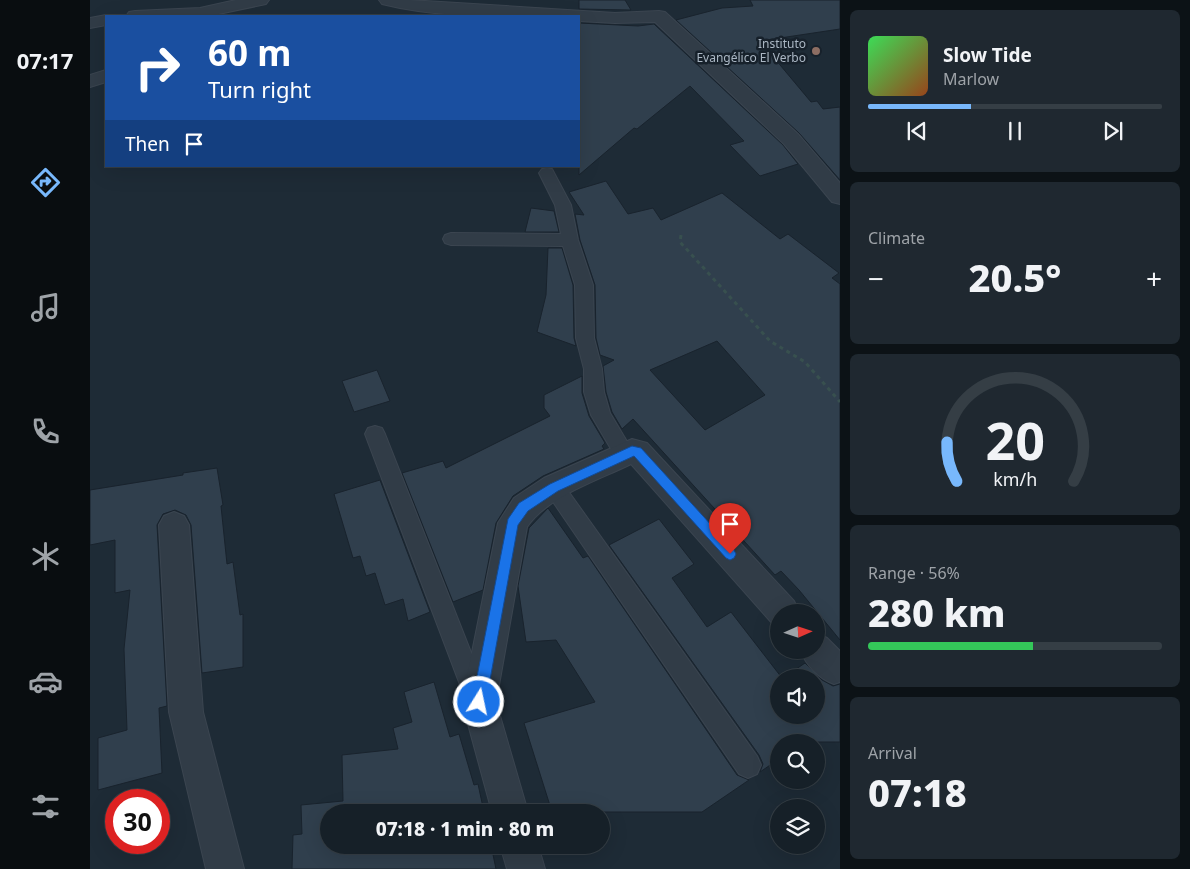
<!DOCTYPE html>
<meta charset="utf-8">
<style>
body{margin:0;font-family:"Noto Sans",sans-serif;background:#1f2830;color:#f1f3f6;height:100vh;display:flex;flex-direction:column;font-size:19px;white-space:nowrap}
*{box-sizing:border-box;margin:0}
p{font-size:16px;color:#9ea3a8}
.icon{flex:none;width:28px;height:28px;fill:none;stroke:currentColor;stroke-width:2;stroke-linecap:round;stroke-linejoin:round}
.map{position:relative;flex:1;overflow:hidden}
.drawer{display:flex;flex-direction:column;gap:10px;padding:10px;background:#0c1216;width:350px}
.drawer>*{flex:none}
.banner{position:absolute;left:15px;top:15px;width:475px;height:152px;border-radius:0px;box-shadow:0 5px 20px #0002,0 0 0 1px #353e45;background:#1a4fa0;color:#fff;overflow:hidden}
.needle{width:32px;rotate:87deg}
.fabs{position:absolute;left:680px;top:604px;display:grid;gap:10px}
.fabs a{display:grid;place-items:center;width:55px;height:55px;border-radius:50%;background:#162028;box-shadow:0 5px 20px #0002,0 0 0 1px #353e45;font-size:25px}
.speed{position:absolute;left:15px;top:789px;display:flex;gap:10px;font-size:25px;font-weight:700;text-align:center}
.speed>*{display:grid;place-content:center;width:65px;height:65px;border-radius:50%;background:#162028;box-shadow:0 5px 20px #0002,0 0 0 1px #353e45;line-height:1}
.speed .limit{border:8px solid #d22;background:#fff;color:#111}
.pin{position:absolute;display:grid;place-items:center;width:42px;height:42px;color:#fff;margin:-51px -21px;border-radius:50% 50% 50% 0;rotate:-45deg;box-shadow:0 0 5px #0007}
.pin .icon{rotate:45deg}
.me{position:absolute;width:55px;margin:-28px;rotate:10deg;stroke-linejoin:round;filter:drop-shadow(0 0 4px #0008)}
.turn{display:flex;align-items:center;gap:18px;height:105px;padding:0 20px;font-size:22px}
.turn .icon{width:65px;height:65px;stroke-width:2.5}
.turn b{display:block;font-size:35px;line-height:42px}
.then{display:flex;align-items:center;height:48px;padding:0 20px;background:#0003;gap:10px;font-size:19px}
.big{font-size:38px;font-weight:800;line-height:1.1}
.drawer .tile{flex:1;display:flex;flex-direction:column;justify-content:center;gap:8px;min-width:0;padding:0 18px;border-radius:8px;background:#1f2830}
.drawer .dial{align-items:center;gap:0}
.dial svg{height:130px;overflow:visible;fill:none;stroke:#353e45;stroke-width:7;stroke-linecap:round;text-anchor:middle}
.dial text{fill:#f1f3f6;stroke:none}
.song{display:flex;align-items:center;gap:15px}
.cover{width:60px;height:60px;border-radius:8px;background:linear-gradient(135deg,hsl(130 70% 55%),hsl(20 70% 35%))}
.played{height:5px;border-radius:2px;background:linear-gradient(90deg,#78b8fc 35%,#353e45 35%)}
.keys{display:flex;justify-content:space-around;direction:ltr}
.heat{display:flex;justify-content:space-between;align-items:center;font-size:28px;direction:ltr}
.charge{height:8px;border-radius:4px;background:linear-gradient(90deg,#34c759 56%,#353e45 0)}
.trip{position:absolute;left:230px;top:804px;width:290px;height:50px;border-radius:25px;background:#162028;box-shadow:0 5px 20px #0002,0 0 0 1px #353e45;font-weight:800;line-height:50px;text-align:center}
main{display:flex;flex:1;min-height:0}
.menu{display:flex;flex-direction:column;width:90px;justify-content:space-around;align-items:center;background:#090d10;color:#9ea3a8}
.menu .icon{width:35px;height:35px}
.menu .current{color:#78b8fc}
.menu b{font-size:22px;color:#f1f3f6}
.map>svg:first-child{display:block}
</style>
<main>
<nav class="menu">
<b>07:17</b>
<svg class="icon current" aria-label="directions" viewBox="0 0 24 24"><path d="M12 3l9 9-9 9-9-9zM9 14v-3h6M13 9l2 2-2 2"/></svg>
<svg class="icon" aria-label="music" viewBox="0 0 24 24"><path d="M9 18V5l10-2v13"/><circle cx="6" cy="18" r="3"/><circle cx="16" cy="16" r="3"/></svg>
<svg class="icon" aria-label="phone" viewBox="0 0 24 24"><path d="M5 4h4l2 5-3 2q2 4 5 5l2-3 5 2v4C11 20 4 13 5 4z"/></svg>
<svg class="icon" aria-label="climate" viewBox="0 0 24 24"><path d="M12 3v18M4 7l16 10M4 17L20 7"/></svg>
<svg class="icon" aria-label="car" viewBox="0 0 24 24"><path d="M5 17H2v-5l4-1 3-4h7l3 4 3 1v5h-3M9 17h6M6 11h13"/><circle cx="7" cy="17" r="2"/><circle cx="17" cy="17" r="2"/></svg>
<svg class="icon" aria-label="filters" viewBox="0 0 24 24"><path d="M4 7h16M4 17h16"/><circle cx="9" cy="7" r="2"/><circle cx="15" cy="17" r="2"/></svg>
</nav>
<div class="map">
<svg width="750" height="869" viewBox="0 0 750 869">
<rect width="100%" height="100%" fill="#1e2b36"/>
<!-- building -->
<g fill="#303f4d" stroke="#19232d" fill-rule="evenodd">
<path d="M 489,0 L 535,0 L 541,10 L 489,9 Z"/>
<path d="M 660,0 L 750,0 L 750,29 L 670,41 L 721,102 L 727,101 L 733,109 L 750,107 L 750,180 L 709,133 L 586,20 L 632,8 L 663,6 Z"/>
<path d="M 489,23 L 548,26 L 564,24 L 693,145 L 708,164 L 670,176 L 640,145 L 654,141 L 600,86 L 547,129 L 544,128 L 489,175 Z"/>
<path d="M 516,181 L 538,214 L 563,208 L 571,220 L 632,193 L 690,239 L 698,234 L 749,273 L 742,278 L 750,284 L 750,640 L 709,590 L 691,571 L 685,575 L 543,419 L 532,429 L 522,412 L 516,392 L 513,366 L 524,360 L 510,355 L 506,338 L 505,285 L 490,240 L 485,214 L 494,215 L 479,192 ZM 627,341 L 675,395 L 615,430 L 560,370 Z"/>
<path d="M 441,208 L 464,211 L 469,232 L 435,232 Z"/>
<path d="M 458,248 L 472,248 L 483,285 L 484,338 L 486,346 L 447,332 L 456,295 Z"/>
<path d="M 287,370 L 300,401 L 264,412 L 252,381 Z"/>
<path d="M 492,376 L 492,393 L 499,416 L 515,443 L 512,446 L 514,449 L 453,476 L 423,496 L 406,523 L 393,590 L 363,602 L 312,473 L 353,461 L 356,468 L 460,416 L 454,408 L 454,395 Z"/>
<path d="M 127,468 L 133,505 L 131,506 L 137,564 L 143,562 L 150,615 L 153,614 L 153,667 L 112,673 L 101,525 L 96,515 L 85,510 L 73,514 L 67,525 L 77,706 L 69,708 L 72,773 L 8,790 L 8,738 L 37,730 L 34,649 L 40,590 L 25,593 L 25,540 L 0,545 L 0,490 L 93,475 L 93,473 Z"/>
<path d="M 290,480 L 340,612 L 318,621 L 313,599 L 295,605 L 285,573 L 276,576 L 270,556 L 263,558 L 244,494 Z"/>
<path d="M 458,508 L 493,558 L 498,556 L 647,775 L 659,780 L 612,812 L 462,812 L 434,723 L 505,702 L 466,640 L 436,642 L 428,586 L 439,528 Z"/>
<path d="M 569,519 L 604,564 L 582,578 L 617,627 L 641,612 L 692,678 L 689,678 L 689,715 L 726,715 L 726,678 L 693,678 L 715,663 L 732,680 L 743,686 L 750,684 L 750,742 L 689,742 L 689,759 L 670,772 L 673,764 L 669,755 L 519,545 Z"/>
<path d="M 344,682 L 360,737 L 369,734 L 384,785 L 388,784 L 394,812 L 239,812 L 239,845 L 401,845 L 406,869 L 202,869 L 203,835 L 212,834 L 211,805 L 253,801 L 252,755 L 308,749 L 303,728 L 322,722 L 314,692 Z"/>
</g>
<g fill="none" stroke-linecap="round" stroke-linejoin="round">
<!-- lane casing -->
<g stroke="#3b4550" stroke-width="2">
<g id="lane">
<path d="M 457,168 L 462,169 L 481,205 L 488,240 L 503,285 L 504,338 L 512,369 L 514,392 L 520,413 L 545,455 L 542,461 L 535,464 L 528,461 L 501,415 L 494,392 L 494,369 L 486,338 L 485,285 L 473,246 L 361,245 L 355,243 L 353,239 L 355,235 L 361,233 L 471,234 L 465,205 L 449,173 L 452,169 Z"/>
<path d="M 285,426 L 292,428 L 295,434 L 399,698 L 396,707 L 387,710 L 378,707 L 375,698 L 275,434 L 278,428 Z"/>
<path d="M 464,478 L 471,481 L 667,756 L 671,765 L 667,774 L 658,778 L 649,774 L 457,493 L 454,487 L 457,481 Z"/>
</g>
</g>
<!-- street casing -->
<g stroke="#3b4550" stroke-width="2">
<g id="street">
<path d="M 146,0 L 179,0 L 176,4 L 119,16 L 36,16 L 39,12 L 45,11 L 110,8 Z"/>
<path d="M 289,0 L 319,0 L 525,13 L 569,11 L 575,12 L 708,134 L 750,183 L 750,204 L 742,202 L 694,144 L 565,22 L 525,23 L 489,21 L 489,16 C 423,16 355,20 292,4 Z"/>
<path d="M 16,15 L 22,16 L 16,16 L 16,25 L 0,28 L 0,18 Z"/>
<path d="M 16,70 L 16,82 L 0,87 L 0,75 Z"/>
<path d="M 542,439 L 557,443 L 704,601 L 709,612 L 689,612 L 689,626 L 682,623 L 541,464 C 509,480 458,496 437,527 L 406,702 L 438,812 L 402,812 L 372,702 L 408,523 L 424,498 L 454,478 Z"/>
<path d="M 84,512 L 94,516 L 99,525 L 113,712 L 154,869 L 116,869 L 79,712 L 69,525 L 74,516 Z"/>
<path d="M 726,633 L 737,638 L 750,651 L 750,682 L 744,684 C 728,678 717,666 710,650 L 726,650 Z"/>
<path d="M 410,845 L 448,845 L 455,869 L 417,869 Z"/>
</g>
</g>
<!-- path -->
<path stroke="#38504f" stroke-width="3" stroke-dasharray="4 4" stroke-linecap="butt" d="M 591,235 L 590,242 L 680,341 L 715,362 L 750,402"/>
<!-- lane -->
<use href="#lane" fill="#313c47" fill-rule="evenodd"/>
<!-- street -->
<use href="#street" fill="#313c47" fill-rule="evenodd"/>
</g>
<!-- route -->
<path fill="#1a73e8" stroke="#114b97" d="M 542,446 L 551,448 L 644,550 L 646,554 L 644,558 L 640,560 L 636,558 L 544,456 L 468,491 L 438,511 L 428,525 L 396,702 L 394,707 L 389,709 L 384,707 L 382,702 L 418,519 L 429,503 L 460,484 Z"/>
<!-- markers -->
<circle fill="#8d6e63" stroke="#17212b" stroke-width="2" cx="726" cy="51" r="5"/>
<g text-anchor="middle" stroke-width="5" stroke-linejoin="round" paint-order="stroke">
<!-- far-poi labels -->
<g font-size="12" fill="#abb7c4" stroke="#17212b" text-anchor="end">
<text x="716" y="48">Instituto<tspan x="716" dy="14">Evangélico El Verbo</tspan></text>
</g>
</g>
</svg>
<div class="fabs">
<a><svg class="needle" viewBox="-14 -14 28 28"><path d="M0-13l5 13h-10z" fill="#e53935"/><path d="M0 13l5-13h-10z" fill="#9ea3a8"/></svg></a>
<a><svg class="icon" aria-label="sound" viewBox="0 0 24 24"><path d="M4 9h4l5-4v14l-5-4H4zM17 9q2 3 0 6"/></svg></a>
<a><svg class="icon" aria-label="search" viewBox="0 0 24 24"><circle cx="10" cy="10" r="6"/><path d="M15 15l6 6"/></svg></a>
<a><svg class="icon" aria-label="layers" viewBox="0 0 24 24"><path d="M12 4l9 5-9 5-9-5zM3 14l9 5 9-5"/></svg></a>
</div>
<div class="speed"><div class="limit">30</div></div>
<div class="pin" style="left:640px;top:554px;background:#d93025"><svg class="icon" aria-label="arrive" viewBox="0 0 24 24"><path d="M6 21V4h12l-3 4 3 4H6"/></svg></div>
<svg class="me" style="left:389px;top:702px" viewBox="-20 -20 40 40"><circle r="17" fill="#1a73e8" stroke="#fff" stroke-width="3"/><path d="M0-11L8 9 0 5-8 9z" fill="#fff"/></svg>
<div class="trip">07:18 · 1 min · 80 m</div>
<div class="banner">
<div class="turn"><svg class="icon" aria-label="right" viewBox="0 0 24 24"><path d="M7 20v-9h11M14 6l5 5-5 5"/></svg><div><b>60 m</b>Turn right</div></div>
<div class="then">Then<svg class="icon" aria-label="arrive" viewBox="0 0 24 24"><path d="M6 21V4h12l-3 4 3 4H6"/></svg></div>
</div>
</div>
<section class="drawer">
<div class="tile">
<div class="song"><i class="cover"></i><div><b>Slow Tide</b><p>Marlow</p></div></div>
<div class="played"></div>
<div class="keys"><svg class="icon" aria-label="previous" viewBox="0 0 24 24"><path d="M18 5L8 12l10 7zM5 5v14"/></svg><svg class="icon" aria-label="pause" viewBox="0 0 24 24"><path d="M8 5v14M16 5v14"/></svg><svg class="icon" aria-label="next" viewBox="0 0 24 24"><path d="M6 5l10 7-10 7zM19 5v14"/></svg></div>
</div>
<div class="tile"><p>Climate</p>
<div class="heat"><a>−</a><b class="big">20.5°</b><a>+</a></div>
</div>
<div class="tile dial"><svg viewBox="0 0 100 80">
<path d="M14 69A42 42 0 1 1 86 69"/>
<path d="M14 69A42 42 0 0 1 8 45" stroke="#78b8fc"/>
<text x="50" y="56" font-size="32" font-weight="700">20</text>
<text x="50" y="72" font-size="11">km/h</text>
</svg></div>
<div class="tile"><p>Range · 56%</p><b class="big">280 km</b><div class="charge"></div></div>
<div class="tile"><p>Arrival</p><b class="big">07:18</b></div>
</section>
</main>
